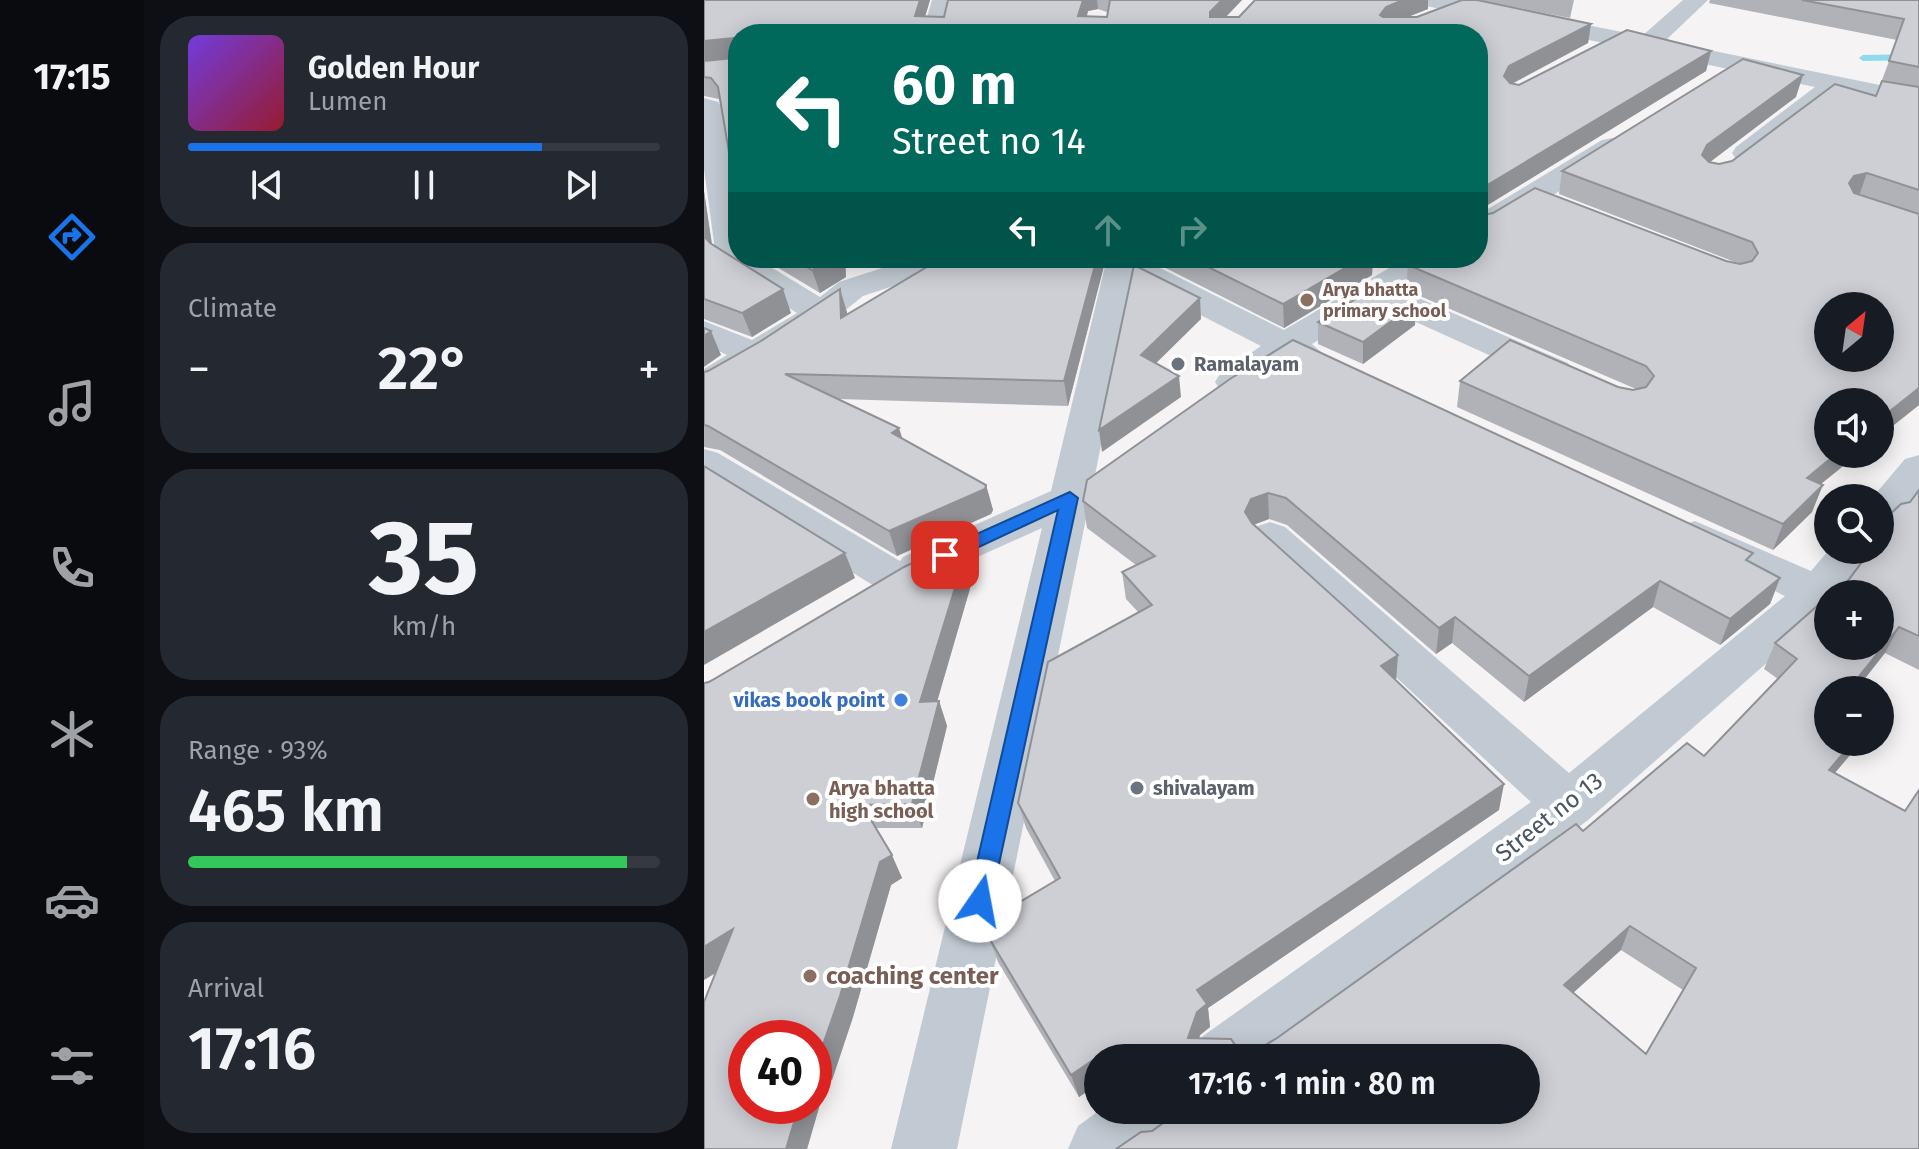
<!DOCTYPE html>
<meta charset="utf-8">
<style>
body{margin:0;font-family:"Fira Sans",sans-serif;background:#242831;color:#f1f3f6;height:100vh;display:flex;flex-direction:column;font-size:30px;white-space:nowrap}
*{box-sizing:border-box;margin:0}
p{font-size:26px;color:#9ea1a6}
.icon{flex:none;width:44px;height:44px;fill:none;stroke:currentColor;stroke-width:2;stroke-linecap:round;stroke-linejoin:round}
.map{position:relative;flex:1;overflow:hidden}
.drawer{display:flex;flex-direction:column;gap:16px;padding:16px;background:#0d0f14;width:560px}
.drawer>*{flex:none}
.banner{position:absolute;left:24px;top:24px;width:760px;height:244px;border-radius:32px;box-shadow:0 4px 20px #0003;background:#00695c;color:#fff;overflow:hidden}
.needle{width:52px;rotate:29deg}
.fabs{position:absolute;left:1110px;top:292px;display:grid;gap:16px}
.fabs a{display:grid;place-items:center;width:80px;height:80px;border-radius:50%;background:#171b24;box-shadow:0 4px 20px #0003;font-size:40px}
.speed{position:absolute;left:24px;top:1020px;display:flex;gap:16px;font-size:40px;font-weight:700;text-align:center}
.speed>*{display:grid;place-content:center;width:104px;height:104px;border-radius:50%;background:#171b24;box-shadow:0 4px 20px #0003;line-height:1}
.speed .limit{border:12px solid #d22;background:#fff;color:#111}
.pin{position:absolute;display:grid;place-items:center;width:68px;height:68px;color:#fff;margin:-34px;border-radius:16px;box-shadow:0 4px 12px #0006}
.me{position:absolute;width:88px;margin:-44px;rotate:12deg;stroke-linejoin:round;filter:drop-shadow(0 0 6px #0008)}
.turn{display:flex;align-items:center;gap:28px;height:168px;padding:0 32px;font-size:36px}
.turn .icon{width:104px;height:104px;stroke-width:2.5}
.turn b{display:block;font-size:56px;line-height:68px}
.lanes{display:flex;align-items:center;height:76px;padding:0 32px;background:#0003;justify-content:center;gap:40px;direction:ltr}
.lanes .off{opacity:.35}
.big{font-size:60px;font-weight:600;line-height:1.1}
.drawer .card{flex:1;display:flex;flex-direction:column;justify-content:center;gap:12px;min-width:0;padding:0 28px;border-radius:32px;background:#242831}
.drawer .dial{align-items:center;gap:0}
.dial b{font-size:104px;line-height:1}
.song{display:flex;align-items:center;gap:24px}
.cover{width:96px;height:96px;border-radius:12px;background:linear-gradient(135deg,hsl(260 70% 55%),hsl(350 70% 35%))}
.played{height:8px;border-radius:4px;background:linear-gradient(90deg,#1a73e8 75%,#363941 75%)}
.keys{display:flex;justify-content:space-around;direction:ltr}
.heat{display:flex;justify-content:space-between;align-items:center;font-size:44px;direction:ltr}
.charge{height:12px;border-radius:6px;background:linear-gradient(90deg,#34c759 93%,#363941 0)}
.trip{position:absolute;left:380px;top:1044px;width:456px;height:80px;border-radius:40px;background:#171b24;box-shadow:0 4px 20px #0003;font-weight:600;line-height:80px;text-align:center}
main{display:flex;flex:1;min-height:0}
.menu{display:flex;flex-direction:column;width:144px;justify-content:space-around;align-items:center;background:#090b0e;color:#9ea1a6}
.menu .icon{width:56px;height:56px}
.menu .active{color:#1a73e8}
.menu b{font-size:36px;color:#f1f3f6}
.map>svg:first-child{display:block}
</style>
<main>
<nav class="menu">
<b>17:15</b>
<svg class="icon active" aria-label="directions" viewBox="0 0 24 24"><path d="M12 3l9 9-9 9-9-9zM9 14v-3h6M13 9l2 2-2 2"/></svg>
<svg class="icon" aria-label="music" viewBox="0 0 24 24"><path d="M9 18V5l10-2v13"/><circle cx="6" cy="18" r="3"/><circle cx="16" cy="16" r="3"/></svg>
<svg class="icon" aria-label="phone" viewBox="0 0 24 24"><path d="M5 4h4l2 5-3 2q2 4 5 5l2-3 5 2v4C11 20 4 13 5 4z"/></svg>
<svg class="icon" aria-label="climate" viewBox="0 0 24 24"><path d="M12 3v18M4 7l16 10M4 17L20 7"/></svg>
<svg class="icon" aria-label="car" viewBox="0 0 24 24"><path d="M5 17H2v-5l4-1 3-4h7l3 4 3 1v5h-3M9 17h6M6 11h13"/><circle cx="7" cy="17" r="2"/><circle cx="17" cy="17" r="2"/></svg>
<svg class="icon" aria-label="filters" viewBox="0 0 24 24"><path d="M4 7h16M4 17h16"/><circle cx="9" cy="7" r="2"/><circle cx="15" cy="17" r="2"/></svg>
</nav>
<section class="drawer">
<div class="card">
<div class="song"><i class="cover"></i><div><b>Golden Hour</b><p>Lumen</p></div></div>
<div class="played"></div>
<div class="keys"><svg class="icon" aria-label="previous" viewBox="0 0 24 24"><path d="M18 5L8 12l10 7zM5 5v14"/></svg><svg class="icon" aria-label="pause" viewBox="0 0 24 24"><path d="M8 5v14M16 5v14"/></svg><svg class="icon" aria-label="next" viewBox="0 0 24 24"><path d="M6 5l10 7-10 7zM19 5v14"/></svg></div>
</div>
<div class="card"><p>Climate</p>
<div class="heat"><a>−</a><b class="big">22°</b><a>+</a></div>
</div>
<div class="card dial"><b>35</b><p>km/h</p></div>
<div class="card"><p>Range · 93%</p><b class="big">465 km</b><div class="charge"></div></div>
<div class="card"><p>Arrival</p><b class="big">17:16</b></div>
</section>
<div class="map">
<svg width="1215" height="1149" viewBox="0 0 1215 1149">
<rect width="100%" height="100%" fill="#f5f3f3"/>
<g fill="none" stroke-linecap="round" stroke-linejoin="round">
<!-- stream -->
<path fill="#90daee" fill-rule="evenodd" d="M 1215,54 L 1215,60 L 1159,61 L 1155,58 L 1159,55 Z"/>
<!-- minor -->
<g fill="#c1cad2" fill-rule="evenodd">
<path d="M 228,0 L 250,0 L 242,34 L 218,34 Z"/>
<path d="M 716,0 L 760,0 L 938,36 L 979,0 L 1004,0 L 961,41 L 1215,93 L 1215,109 L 1137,93 L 1052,159 L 1042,161 L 1032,159 L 1028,153 L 1032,147 L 1111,87 L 727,7 L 719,5 Z"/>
<path d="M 0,98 L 14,102 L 18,108 L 34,199 L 34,258 L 52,258 L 116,297 L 135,282 L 209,258 L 258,258 L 253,265 L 159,296 L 129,320 L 65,363 L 13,393 L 0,396 L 0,369 L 23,355 L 0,344 L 0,321 L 48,340 L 93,313 L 17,264 L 12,257 L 0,169 Z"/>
<path d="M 908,138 L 918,140 L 922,146 L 918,152 L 785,235 L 774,237 L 774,215 L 898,140 Z"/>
<path d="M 403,258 L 435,258 L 433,266 L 442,264 L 454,267 L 580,330 L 702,258 L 741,258 L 736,265 L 696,290 L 864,363 L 869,371 L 864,379 L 851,382 L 838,379 L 672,304 L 608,344 L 620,355 L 615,363 L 602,366 L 584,360 C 562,375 543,397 516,390 L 511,382 L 516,374 L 557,346 L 430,281 L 391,475 L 396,477 L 402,486 L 385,504 L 253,1149 L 187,1149 L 338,528 L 191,594 L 175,589 L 0,480 L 0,449 L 14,453 L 196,561 L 199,557 L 347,491 Z"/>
<path d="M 1215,455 L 1215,495 L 1191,526 L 1176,530 L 1176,498 L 1168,498 L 1201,459 Z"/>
<path d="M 991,521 L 1107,571 L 1125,550 L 1171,550 L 1138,594 L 1124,594 L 1124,609 L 884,820 L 572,1058 L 490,1058 L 499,1036 L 827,802 L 551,547 L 545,537 L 551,527 L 566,522 L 581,527 L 865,773 L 1081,596 L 976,546 L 970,536 L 976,526 Z"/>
<path d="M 396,1110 L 482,1110 L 473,1133 L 451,1149 L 364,1149 L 374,1126 Z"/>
</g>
</g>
<!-- wall -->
<g fill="#b0b2b7" fill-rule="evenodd">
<path d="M 0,0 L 226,0 L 221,16 L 240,17 L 244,0 L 538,0 L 522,17 L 535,17 L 551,0 L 724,0 L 724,9 L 703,17 L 887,24 L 884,43 L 808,84 L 815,85 L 1007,51 L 1002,71 L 774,211 L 774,34 L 34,34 L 34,247 L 28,232 L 29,176 L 16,101 L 15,99 L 0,96 ZM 394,9 L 403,12 L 403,17 L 383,16 L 384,11 Z"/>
<path d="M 775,0 L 870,0 L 866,18 Z"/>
<path d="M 1006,0 L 1215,0 L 1215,405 L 1176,436 L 1176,402 L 1124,454 L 1154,454 L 1117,484 L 1108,512 L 1069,550 L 753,407 L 756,381 L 914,387 L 929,390 L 932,389 L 702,290 L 704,265 L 1022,261 L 1036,264 L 855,194 L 858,171 L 1092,97 L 1006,162 L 1015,164 L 1028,161 L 1172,96 L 1193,40 L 1005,3 Z"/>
<path d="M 0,191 L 8,244 L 87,313 L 48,337 L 0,319 Z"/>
<path d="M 58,258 L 141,258 L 142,277 L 116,293 Z"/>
<path d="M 238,258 L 402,258 L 364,406 L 135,399 L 199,439 L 282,485 L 289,510 L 287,514 L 193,556 L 16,450 L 0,447 L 0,372 L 143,312 L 143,314 Z"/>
<path d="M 442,258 L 669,258 L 668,275 L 580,328 Z"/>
<path d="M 712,303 L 711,325 L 659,364 L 614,344 L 614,322 Z"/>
<path d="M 526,379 L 1046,562 L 1076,578 L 1066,604 L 1016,645 L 949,607 L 820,702 L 748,643 L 732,654 L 583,525 L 565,519 L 550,525 L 692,681 L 795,810 L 504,1008 L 506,1027 L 496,1035 L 495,1038 L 540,1058 L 573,1038 L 879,831 L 1000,756 L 1074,679 L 1060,669 L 1071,643 L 1124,646 L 1176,550 L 1176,532 L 1183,517 L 1206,502 L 1215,490 L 1215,670 L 1181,653 L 1124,690 L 1124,742 L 1157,742 L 1131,773 L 1215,1149 L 448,1131 L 822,1058 L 394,1058 L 394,1084 L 375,1097 L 294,962 L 285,938 L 351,881 L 322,828 L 314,803 L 435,613 L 422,599 L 418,572 L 432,565 L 383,528 L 379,501 ZM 917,950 L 979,990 L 942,1054 L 869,993 Z"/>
<path d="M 274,561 L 233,701 L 235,701 L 243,726 L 218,828 L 172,828 L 198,878 L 187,885 L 149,1017 L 128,1080 L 123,1080 L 103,1149 L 0,1149 L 12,973 L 0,980 L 0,683 ZM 42,1038 L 110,1038 L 110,1106 Z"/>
</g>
<!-- shaded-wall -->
<g fill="#909195">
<path d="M 216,0 L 226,0 L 216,34 L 211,16 Z"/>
<path d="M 379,0 L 393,0 L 394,9 L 384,11 L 377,34 L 374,16 Z"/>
<path d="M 518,0 L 538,0 L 507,32 L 506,12 Z"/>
<path d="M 699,0 L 724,0 L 724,9 L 681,26 L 676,15 L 682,7 Z"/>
<path d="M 887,24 L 884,43 L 803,86 L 800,76 L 805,66 Z"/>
<path d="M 29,38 L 34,58 L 0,62 L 0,41 Z"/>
<path d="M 1007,51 L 1002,71 L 774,211 L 775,190 Z"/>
<path d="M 1099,75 L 1092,97 L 998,168 L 998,155 L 1003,145 Z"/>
<path d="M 1163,173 L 1155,196 L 1142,199 L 1145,183 L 1150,176 Z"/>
<path d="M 0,191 L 10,259 L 0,236 Z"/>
<path d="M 127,258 L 141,258 L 142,277 L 116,293 L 108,270 Z"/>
<path d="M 393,258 L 402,258 L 364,406 L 360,381 Z"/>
<path d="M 658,258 L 669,258 L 668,275 L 580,328 L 579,304 Z"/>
<path d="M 79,289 L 87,313 L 48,337 L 38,313 Z"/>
<path d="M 136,289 L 143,312 L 145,342 L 137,318 Z"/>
<path d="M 496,298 L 497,319 L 439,376 L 437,355 Z"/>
<path d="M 712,303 L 711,325 L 659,364 L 659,342 Z"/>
<path d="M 7,331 L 17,355 L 0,367 L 0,336 Z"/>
<path d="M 475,376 L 477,397 L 398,452 L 395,430 Z"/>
<path d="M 1215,388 L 1215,405 L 1176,436 L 1176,419 Z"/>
<path d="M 195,428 L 203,453 L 188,433 Z"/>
<path d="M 1132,454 L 1154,454 L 1092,504 L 1103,478 Z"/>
<path d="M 282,485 L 289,510 L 287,514 L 193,556 L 185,531 Z"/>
<path d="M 1119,485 L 1108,512 L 1069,550 L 1079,524 Z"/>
<path d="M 564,493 L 565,519 L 548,525 L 541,512 L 547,499 Z"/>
<path d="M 267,536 L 274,561 L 226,726 L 216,702 Z"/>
<path d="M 141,553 L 151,578 L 0,665 L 0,632 Z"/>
<path d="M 1076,578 L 1066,604 L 1016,645 L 1026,619 Z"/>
<path d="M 956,581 L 949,607 L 820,702 L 825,676 Z"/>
<path d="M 751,617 L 748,643 L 732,654 L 735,628 Z"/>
<path d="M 1195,627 L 1181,653 L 1152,690 L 1144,690 Z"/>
<path d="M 694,655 L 692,681 L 677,666 Z"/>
<path d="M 235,701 L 243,726 L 218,828 L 208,804 Z"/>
<path d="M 1149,742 L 1157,742 L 1112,795 L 1125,770 Z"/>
<path d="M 800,784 L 795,810 L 504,1008 L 506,1027 L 496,1035 L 488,1058 L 484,1038 L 493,990 Z"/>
<path d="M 188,855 L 198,878 L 187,885 L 149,1017 L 128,1080 L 114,1059 L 176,862 Z"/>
<path d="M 926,926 L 917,950 L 852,1008 L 860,985 Z"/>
<path d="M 29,929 L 45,951 L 0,980 L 0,947 Z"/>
<path d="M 401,1052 L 403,1058 L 394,1058 L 394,1084 L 375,1097 L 367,1075 Z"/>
<path d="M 110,1061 L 123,1080 L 103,1149 L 82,1149 L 95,1106 L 110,1106 Z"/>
</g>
<!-- building -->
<g fill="#cdcfd5" stroke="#909195" stroke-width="2" fill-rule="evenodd">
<path d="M 0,0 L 216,0 L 211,16 L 240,17 L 244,0 L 379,0 L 374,16 L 403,17 L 406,0 L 518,0 L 506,12 L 506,17 L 535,17 L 551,0 L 699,0 L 682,7 L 676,15 L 679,17 L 713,17 L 758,0 L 773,0 L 887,24 L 805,66 L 800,76 L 806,83 L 815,85 L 923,30 L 1007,51 L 775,190 L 774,201 L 774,34 L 34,34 L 34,232 L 28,232 L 29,176 L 14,87 L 7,78 L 0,77 L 0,61 L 29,58 L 29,38 L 0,41 Z"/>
<path d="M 1098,0 L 1215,0 L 1215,67 L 1185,61 L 1200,19 Z"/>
<path d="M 1039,59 L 1099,75 L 1003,145 L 998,155 L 1005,162 L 1015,164 L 1028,161 L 1131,84 L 1172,96 L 1178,81 L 1215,87 L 1215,190 L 1163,173 L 1150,176 L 1145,183 L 1150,193 L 1215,214 L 1215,388 L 1176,419 L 1176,402 L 1124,402 L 1124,454 L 1132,454 L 1103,478 L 1119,485 L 1079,524 L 756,381 L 806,340 L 914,387 L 929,390 L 942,387 L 950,376 L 942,366 L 704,265 L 714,258 L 774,258 L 774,217 L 776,216 L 789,213 L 831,188 L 1022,261 L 1036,264 L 1048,261 L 1054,253 L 1048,242 L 858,171 ZM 1124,306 L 1176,306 L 1176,358 L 1124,358 Z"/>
<path d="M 0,233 L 0,236 L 6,243 L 79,289 L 38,313 L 0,299 Z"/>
<path d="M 88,258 L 127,258 L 108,270 Z"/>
<path d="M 238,258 L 393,258 L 360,381 L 81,374 L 195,428 L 188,433 L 282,485 L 281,489 L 185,531 L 4,426 L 0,425 L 0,372 L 4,371 L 57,341 L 136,289 L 137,318 Z"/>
<path d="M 486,258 L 658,258 L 579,304 Z"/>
<path d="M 430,265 L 496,298 L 437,355 L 475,376 L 395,430 Z"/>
<path d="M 673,286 L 712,303 L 659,342 L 614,322 Z"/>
<path d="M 0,328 L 7,331 L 0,336 Z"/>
<path d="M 589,340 L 1049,553 L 1042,560 L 1076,578 L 1026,619 L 956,581 L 825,676 L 751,617 L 735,628 L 582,498 L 564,493 L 547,499 L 541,512 L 548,523 L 694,655 L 677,666 L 800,784 L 493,990 L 503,1004 L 493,1012 L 484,1038 L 527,1039 L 540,1058 L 573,1038 L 872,824 L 879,831 L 983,743 L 1000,756 L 1093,659 L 1071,643 L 1120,600 L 1124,602 L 1124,646 L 1176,646 L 1176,594 L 1134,594 L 1167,550 L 1176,550 L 1176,538 L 1186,525 L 1188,520 L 1183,517 L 1197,504 L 1206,502 L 1215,490 L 1215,636 L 1195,627 L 1144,690 L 1124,690 L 1124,742 L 1149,742 L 1125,770 L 1201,811 L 1215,790 L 1215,1149 L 412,1149 L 437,1132 L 448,1131 L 470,1115 L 472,1110 L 822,1110 L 822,1058 L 405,1058 L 401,1052 L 367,1075 L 285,938 L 289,918 L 356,878 L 314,803 L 344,662 L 448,605 L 418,572 L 451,556 L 379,501 L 383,480 L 526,379 ZM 926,926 L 992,968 L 942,1054 L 860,985 Z"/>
<path d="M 0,466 L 141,553 L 0,632 Z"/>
<path d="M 267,536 L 216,702 L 235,701 L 208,804 L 158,805 L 188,855 L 176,862 L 136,996 L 114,1059 L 110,1059 L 110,1038 L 42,1038 L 42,1106 L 95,1106 L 82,1149 L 0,1149 L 0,1002 L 29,929 L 0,947 L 0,683 L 5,682 L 200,567 Z"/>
</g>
<!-- route -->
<path fill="#1a73e8" stroke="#114b97" stroke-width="2" d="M 366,492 L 374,498 L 287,901 L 284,908 L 276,911 L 268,908 L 264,901 L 354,510 L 247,560 L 241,561 L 232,555 L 235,551 Z"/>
<!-- markers -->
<g fill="#8d6e63" stroke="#fff" stroke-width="3">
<circle cx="603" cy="300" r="8"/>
<circle cx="109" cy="799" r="8"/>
<circle cx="106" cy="976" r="8"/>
</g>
<g fill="#6b7280" stroke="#fff" stroke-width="3">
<circle cx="474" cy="364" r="8"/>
<circle cx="433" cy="788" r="8"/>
</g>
<circle fill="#3f7fe0" stroke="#fff" stroke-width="3" cx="197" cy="700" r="8"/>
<g text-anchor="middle" stroke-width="8" stroke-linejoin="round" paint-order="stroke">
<!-- far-education labels -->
<g font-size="18" font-weight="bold" fill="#785e54" stroke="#fff" text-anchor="start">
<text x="619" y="296">Arya bhatta<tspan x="619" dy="21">primary school</tspan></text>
</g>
<!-- worship labels -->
<g font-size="20" font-weight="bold" fill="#5b616d" stroke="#fff" text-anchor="start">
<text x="490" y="371">Ramalayam</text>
<text x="449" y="795">shivalayam</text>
</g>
<!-- shop labels -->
<g font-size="20" font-weight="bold" fill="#366cbe" stroke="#fff" text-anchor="end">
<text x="181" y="707">vikas book point</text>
</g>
<!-- education labels -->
<g font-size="20" font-weight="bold" fill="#785e54" stroke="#fff" text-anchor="start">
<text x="125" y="795">Arya bhatta<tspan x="125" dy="23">high school</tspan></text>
</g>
<!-- near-street labels -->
<g font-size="24" fill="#4a5661" stroke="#fff">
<text transform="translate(845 817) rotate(-38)" y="8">Street no 13</text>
</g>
<!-- near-education labels -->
<g font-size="24" font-weight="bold" fill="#785e54" stroke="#fff" text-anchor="start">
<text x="122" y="984">coaching center</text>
</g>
</g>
</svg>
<div class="fabs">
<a><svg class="needle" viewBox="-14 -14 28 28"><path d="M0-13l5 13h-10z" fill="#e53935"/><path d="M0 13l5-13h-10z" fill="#9ea1a6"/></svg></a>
<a><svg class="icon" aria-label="sound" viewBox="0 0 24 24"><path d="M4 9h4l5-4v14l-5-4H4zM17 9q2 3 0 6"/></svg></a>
<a><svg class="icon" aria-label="search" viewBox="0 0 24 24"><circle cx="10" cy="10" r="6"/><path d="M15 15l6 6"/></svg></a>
<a>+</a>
<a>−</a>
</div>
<div class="speed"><div class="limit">40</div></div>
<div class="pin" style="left:241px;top:555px;background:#d93025"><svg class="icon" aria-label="arrive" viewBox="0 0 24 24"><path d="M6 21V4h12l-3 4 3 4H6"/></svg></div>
<svg class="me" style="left:276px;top:901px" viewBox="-20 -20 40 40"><circle r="19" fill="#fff"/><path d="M0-13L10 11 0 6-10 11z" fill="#1a73e8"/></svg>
<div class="trip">17:16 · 1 min · 80 m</div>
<div class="banner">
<div class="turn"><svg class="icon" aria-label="left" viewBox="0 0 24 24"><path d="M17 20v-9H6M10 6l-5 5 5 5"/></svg><div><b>60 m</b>Street no 14</div></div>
<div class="lanes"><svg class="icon" aria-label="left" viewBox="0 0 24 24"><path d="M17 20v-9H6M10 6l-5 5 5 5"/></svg><svg class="icon off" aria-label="ahead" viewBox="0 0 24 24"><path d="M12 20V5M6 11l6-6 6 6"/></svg><svg class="icon off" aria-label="right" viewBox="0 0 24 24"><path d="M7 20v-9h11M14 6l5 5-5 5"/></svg></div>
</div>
</div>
</main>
